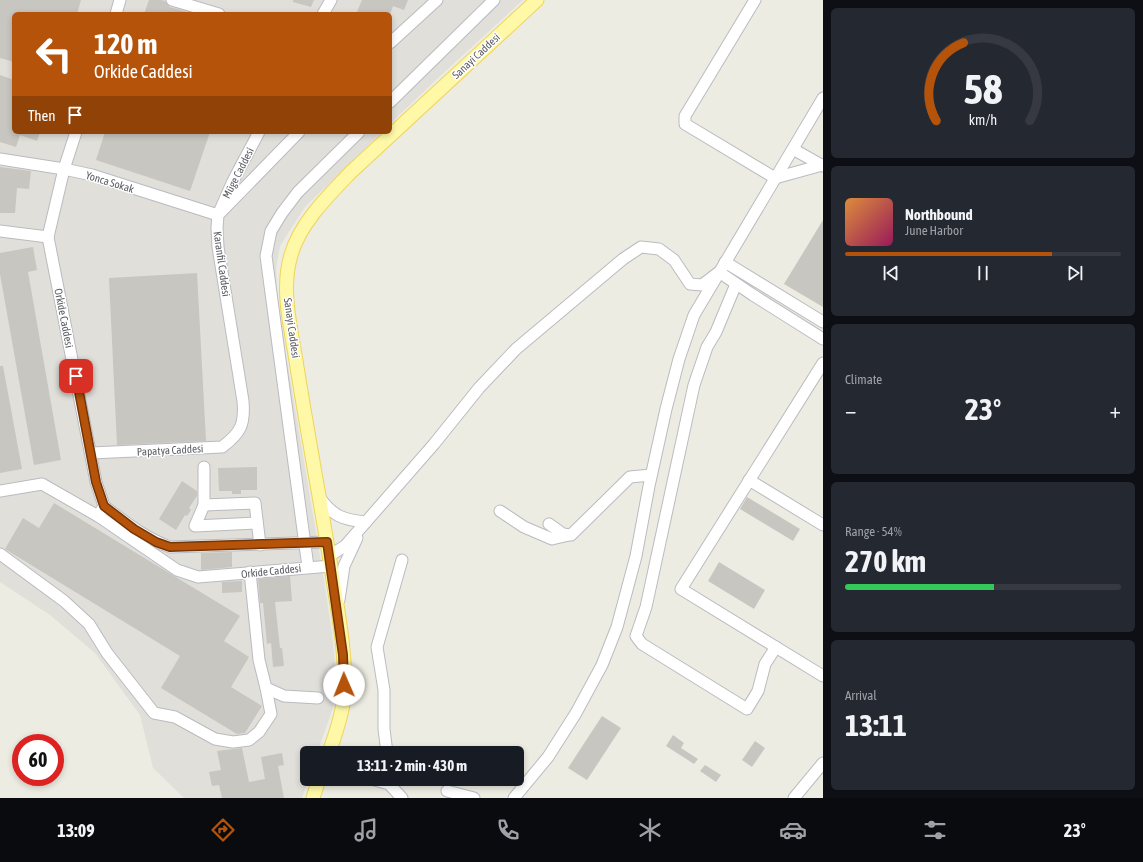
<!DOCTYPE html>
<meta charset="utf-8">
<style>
body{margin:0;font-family:"Asap Condensed",sans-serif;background:#242831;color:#f1f3f6;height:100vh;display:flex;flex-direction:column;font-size:15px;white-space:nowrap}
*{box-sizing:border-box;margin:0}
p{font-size:13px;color:#9ea1a6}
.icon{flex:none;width:22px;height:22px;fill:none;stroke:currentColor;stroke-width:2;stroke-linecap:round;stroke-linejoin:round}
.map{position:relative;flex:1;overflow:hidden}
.panel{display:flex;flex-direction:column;gap:8px;padding:8px;background:#0d0f14;width:320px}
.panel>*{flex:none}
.guide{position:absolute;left:12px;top:12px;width:380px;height:122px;border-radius:6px;box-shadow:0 2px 6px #0003;background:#b45309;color:#fff;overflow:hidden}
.speed{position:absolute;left:12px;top:734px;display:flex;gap:8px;font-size:20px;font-weight:700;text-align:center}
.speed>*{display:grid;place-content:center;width:52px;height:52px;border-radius:50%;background:#171b24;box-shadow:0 2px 6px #0003;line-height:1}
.speed .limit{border:6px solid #d22;background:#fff;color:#111}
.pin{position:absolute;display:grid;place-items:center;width:34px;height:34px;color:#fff;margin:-17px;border-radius:8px;box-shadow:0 2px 6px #0006}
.me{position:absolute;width:44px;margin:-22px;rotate:359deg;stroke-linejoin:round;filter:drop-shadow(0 0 3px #0008)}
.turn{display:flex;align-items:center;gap:14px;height:84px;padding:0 16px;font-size:18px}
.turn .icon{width:52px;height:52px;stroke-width:2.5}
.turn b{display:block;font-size:28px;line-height:34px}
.then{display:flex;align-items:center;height:38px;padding:0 16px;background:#0003;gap:8px;font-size:15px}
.big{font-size:30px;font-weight:700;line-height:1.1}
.panel .tile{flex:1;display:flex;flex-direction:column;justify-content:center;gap:6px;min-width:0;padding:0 14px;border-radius:6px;background:#242831}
.panel .dial{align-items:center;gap:0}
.dial svg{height:104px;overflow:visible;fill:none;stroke:#363941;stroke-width:7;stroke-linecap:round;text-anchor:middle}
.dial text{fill:#f1f3f6;stroke:none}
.song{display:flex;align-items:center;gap:12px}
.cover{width:48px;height:48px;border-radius:6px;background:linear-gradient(135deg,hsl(30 70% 55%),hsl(330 70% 35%))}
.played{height:4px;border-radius:2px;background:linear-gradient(90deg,#b45309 75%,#363941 75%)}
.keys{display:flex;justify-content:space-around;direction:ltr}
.heat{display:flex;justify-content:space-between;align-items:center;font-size:22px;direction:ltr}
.charge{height:6px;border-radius:3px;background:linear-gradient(90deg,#34c759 54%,#363941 0)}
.trip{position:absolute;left:300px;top:746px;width:224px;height:40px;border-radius:6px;background:#171b24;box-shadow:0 2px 6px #0003;font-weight:700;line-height:40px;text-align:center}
.dock{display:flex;height:64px;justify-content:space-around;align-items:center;background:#090b0e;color:#9ea1a6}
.dock .icon{width:28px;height:28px}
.dock .selected{color:#b45309}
.dock b{font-size:18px;color:#f1f3f6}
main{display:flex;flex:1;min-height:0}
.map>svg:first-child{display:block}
</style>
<main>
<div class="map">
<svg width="823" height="798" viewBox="0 0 823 798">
<rect width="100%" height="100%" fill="#edece2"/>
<!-- industrial -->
<path fill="#e1dfda" d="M 0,0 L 523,0 L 438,78 L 390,124 L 390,14 L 14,14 L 14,132 L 382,132 L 305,207 L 280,246 L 276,268 L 278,307 L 324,580 L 332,633 L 337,683 L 333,708 L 317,753 L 307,753 L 308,779 L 302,798 L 184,798 L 153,768 L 140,715 L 95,653 L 50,615 L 0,582 Z"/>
<!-- building -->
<g fill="#c8c6c0">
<path d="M 0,0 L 81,0 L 77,14 L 14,14 L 14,62 L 0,58 Z"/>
<path d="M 149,0 L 161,0 L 165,1 L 170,7 L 194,14 L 144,14 Z"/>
<path d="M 293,0 L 314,0 L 311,7 L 293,2 Z"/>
<path d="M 362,0 L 408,0 L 404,10 L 393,6 L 390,14 L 356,14 Z"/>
<path d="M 0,75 L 14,80 L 14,132 L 40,132 L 37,141 L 20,135 L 16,147 L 0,142 Z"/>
<path d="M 105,132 L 210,132 L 190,191 L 96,160 Z"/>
<path d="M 0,167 L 31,171 L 29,189 L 17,188 L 15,213 L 0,213 Z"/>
<path d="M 823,220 L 823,307 L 784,284 Z"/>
<path d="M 33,247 L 37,270 L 28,272 L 61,460 L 34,465 L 0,274 L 0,253 Z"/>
<path d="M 197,273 L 206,441 L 117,445 L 109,278 Z"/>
<path d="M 0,366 L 3,366 L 22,469 L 0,473 Z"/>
<path d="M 257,467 L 257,490 L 241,490 L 241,494 L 232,494 L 232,491 L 219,491 L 218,468 Z"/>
<path d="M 182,481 L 197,491 L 197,496 L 189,508 L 191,510 L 187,516 L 185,515 L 176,530 L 159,519 Z"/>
<path d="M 747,497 L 800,529 L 793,541 L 740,509 Z"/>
<path d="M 54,503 L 240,616 L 224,641 L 249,657 L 231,687 L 262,706 L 245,733 L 237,734 L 161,688 L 180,656 L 5,549 L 23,518 L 39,528 Z"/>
<path d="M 232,552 L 232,567 L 201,570 L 201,553 Z"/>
<path d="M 719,562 L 765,590 L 754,609 L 708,581 Z"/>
<path d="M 290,576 L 292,601 L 275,602 L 280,648 L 282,648 L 284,666 L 273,667 L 271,643 L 267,644 L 263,603 L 260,603 L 258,579 Z"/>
<path d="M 242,581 L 242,592 L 222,593 L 222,582 Z"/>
<path d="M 602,716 L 621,728 L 587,780 L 568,768 Z"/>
<path d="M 673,735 L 684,743 L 681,748 L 698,759 L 694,764 L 666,746 Z"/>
<path d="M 755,741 L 765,748 L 752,767 L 742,760 Z"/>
<path d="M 242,748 L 249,782 L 265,779 L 261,757 L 282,753 L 284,765 L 278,766 L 284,798 L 222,798 L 219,785 L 212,786 L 209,772 L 221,770 L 217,751 Z"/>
<path d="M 705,765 L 721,775 L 716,782 L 700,771 Z"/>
</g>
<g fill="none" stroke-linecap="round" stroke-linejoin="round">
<!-- minor casing -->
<g stroke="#babbc1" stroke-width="13">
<g id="minor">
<path d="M 172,0 L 219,14"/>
<path d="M 755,0 L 685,116 L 685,124 L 775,178 L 822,165"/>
<path d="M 116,14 L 120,0"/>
<path d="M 323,14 L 331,0"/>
<path d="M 390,43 L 437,0"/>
<path d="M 390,102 L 494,0"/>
<path d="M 76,132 L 64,169 L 48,237 L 96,482 L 104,506 L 98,516"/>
<path d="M 793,149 L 823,166"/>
<path d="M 0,159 L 64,169 L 92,175 L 218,215 L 233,181 L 259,132"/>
<path d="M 0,231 L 48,237"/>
<path d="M 725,262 L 823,322"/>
<path d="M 736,284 L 716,332 L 707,347 L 694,385 L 646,607 L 636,636 L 642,644 L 747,709 L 758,691 L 765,664 L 776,647"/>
<path d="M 823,363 L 681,589 L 823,676"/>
<path d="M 91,453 L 222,447 C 241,433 245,424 243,401 L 218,247 L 217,228 L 218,215 L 299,132"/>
<path d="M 204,467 L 204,505 L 195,526 L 257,523"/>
<path d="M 749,480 L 823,525"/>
<path d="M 0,491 L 42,484 L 98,516 L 177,570 L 198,577 L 331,566"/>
<path d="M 320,498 C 333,516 343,520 366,522"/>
<path d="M 204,505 L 255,503 L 260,545"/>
<path d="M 104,506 C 125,522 145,538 170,547 L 327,542"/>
<path d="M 500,511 L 524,527 L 552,539 L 569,535"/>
<path d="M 549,524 L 563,534 L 571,535 L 630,477 L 651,475"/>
<path d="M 0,554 L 64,601 L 89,624 L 107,653 L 154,713 L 175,717 L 215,739 L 233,742 L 249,740 L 259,732 L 271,714 L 266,688"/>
<path d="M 329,556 L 345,546 L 434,444 L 479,388 L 516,349 L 623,259 L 641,247 L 659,249 L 674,260 L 690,284 L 702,285 L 719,272 L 753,295 L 823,339"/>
<path d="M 308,567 L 266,256 L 271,231 L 282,213 L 298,192 L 359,132"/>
<path d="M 250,572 L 259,660 L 266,688 L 284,696 L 318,698"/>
<path d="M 339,600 L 344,566 L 357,538"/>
<path d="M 387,753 L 384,729 L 384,690 L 377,647 L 402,560"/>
<path d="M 371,779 L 389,784 L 402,798"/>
<path d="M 447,791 L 474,798"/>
<path d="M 514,798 L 548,757 L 576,713 L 602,665 L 617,627 L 636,556 L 649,486 L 666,409 L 679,359 L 694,315 L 823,98"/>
<path d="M 794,798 L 823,763"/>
</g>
</g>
<!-- major casing -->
<g stroke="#efd45a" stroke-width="15">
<g id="major">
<path d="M 329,753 C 335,735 342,717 344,697 C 347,656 338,613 332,573 C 321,504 308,436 297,367 C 292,332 280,291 291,255 C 300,223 328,196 351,172 L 537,0"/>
<path d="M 313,798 L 319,779"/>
</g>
</g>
<!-- minor -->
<use href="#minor" stroke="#fff" stroke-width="11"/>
<!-- major -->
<use href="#major" stroke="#fef8a7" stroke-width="13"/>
</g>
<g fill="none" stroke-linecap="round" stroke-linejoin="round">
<!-- route casing -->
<g stroke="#753606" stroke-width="10">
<path id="route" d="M 76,376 L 96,482 L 104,506 L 134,529 L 156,542 L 170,547 L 327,542 L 343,655 L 344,685"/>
</g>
<!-- route -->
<use href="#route" stroke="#b45309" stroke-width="7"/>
</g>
<g text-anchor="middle" stroke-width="3" stroke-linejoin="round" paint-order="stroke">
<!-- street labels -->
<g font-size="11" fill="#5b5d63" stroke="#fff">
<text transform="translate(476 56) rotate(-43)" y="4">Sanayi Caddesi</text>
<text transform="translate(238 173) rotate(-63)" y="4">Müge Caddesi</text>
<text transform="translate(110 182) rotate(17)" y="4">Yonca Sokak</text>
<text transform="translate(222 264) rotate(82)" y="4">Karanfil Caddesi</text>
<text transform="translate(64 318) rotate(79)" y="4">Orkide Caddesi</text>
<text transform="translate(292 328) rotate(82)" y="4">Sanayi Caddesi</text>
<text transform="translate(170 450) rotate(-3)" y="4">Papatya Caddesi</text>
<text transform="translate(271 571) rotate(-6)" y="4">Orkide Caddesi</text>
</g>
</g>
</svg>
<div class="speed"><div class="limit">60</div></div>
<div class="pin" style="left:76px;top:376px;background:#d93025"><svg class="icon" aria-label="arrive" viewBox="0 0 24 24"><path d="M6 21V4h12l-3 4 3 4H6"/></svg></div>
<svg class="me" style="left:344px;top:685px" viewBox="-20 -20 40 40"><circle r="19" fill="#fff"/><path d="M0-13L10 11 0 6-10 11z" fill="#b45309"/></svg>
<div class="trip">13:11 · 2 min · 430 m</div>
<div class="guide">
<div class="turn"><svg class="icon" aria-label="left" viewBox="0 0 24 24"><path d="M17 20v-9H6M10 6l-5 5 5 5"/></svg><div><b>120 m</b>Orkide Caddesi</div></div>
<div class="then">Then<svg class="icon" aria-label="arrive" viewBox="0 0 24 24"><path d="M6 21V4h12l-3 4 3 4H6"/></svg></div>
</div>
</div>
<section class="panel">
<div class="tile dial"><svg viewBox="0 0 100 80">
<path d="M14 69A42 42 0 1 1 86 69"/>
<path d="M14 69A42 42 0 0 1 35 9" stroke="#b45309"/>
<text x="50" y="56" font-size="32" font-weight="700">58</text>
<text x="50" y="72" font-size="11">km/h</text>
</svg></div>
<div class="tile">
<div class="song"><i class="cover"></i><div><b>Northbound</b><p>June Harbor</p></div></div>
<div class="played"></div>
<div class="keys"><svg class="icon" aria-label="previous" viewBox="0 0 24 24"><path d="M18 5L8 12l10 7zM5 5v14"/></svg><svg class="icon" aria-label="pause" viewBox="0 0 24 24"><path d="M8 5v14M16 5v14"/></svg><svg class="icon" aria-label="next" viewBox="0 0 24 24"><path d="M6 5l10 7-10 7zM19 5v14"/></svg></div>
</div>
<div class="tile"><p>Climate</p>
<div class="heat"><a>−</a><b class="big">23°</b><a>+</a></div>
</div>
<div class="tile"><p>Range · 54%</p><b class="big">270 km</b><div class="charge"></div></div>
<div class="tile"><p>Arrival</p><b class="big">13:11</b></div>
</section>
</main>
<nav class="dock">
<b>13:09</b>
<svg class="icon selected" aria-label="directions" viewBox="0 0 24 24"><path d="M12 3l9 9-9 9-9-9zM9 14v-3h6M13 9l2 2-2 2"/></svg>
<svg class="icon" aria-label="music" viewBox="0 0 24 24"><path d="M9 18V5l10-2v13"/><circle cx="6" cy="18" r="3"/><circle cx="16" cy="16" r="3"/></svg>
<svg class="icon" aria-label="phone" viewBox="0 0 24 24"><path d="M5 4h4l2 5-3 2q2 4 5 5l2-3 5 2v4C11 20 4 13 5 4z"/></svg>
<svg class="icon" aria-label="climate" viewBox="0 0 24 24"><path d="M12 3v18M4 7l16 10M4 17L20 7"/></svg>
<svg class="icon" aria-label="car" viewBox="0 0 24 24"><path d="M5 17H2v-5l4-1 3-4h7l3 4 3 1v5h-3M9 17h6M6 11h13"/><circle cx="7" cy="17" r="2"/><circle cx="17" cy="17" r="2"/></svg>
<svg class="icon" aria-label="filters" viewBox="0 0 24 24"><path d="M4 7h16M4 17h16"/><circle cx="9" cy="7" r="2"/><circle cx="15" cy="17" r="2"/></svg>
<b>23°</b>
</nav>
